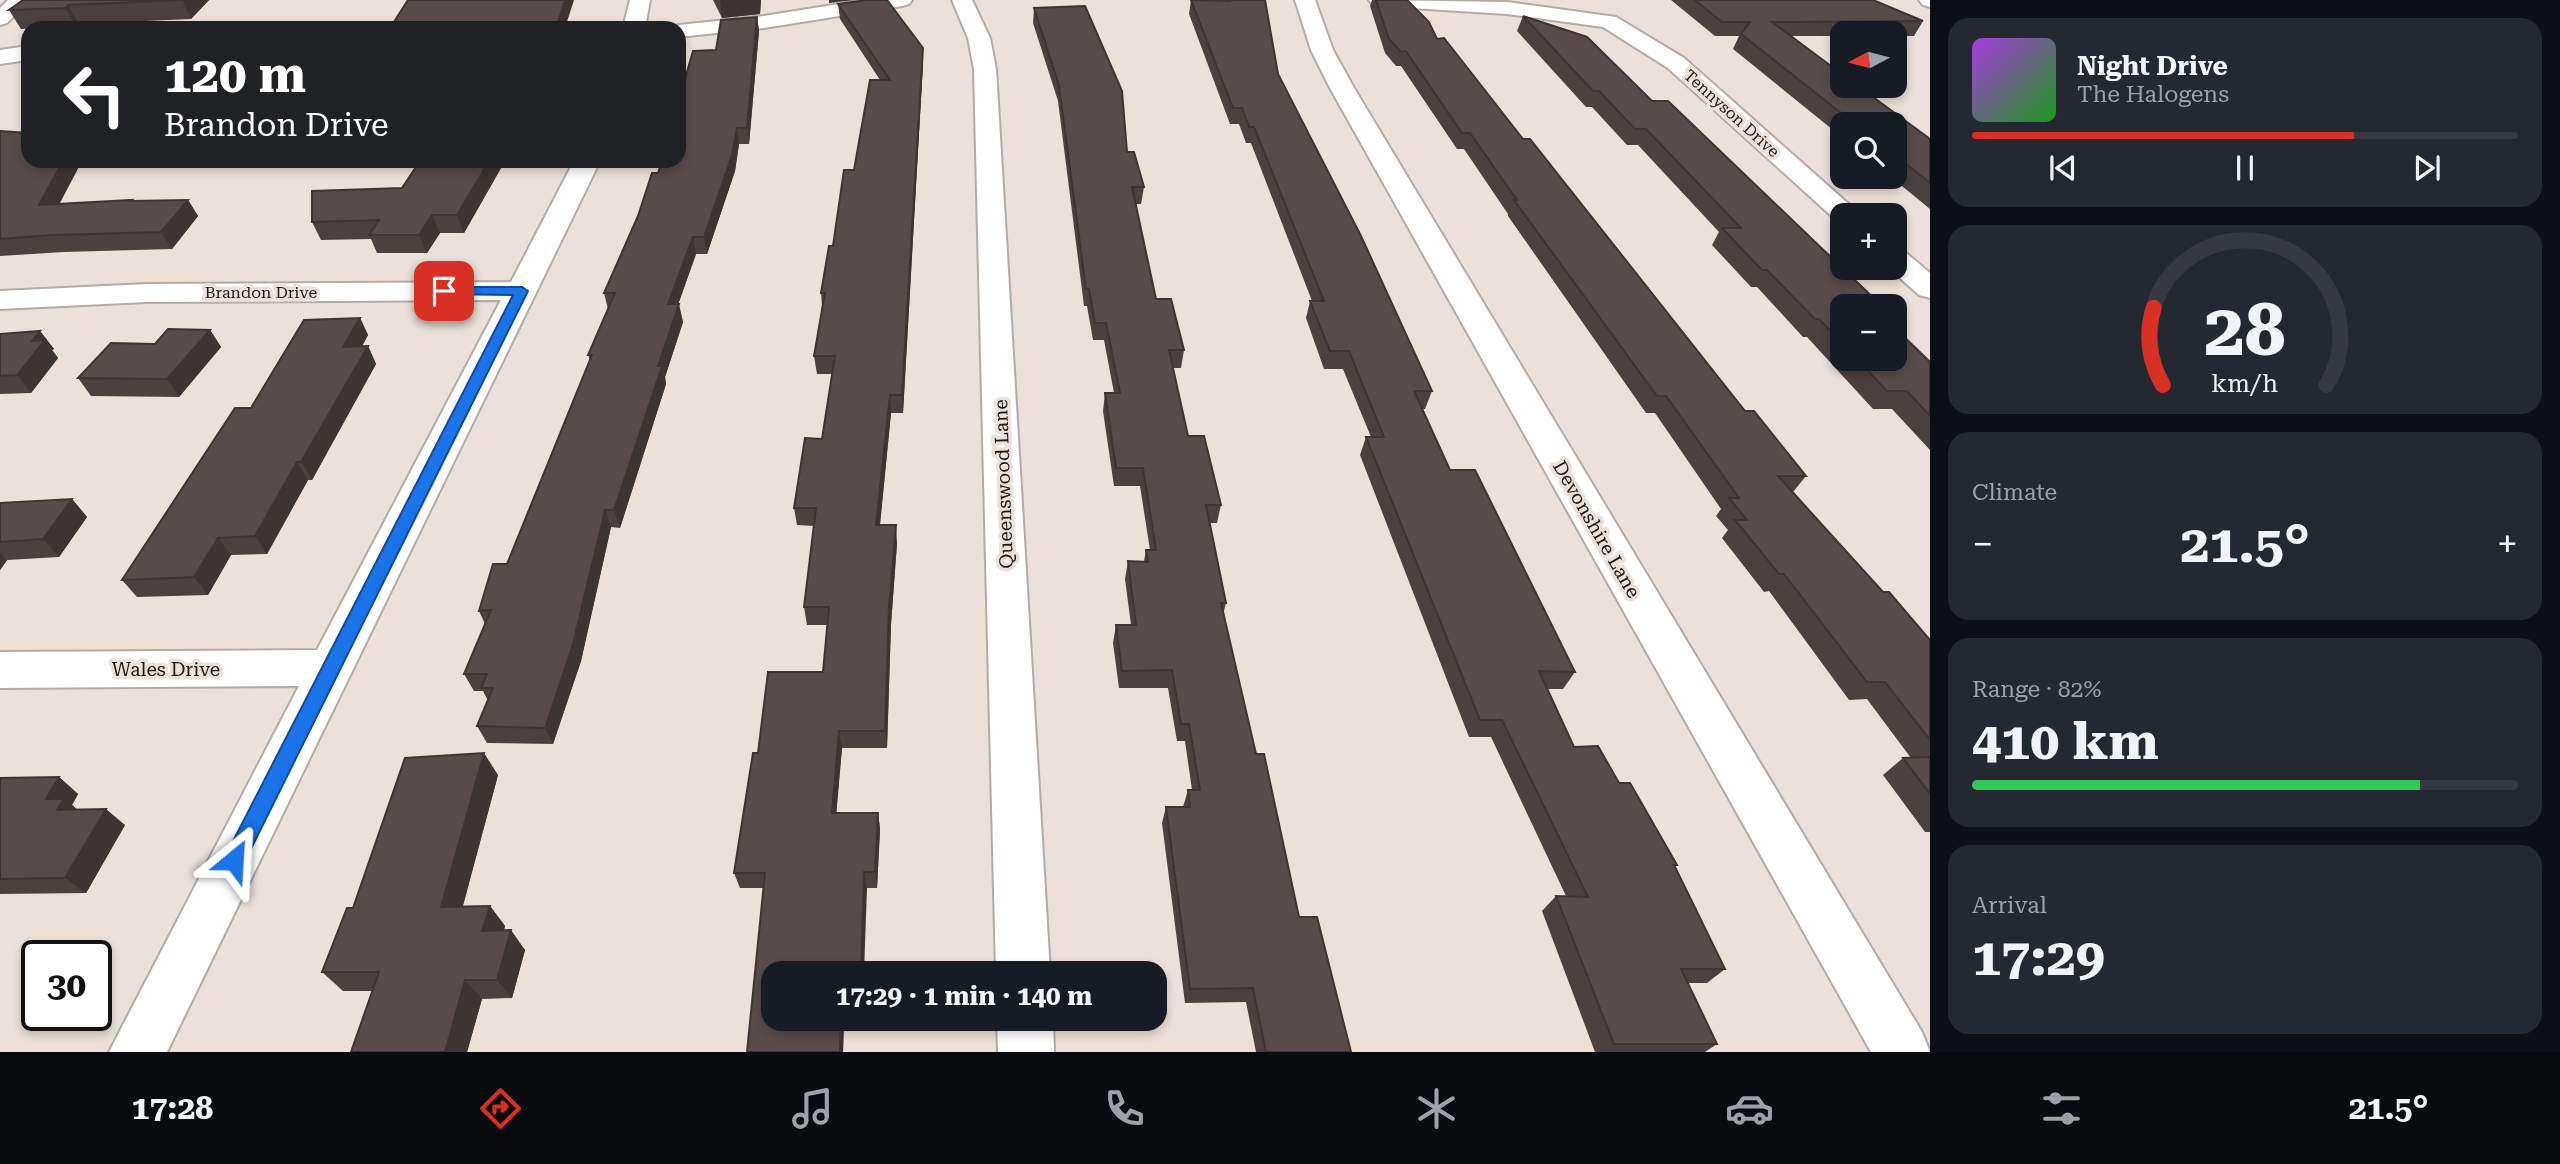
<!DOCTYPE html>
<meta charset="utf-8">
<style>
body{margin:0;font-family:"Roboto Serif",serif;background:#242831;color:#f1f3f6;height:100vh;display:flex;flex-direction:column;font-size:26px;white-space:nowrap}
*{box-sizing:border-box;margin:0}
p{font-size:23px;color:#9ea1a6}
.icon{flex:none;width:38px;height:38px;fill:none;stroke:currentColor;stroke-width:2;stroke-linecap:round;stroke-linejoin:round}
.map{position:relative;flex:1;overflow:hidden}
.panel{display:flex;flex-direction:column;gap:18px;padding:18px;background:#0d0f14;width:630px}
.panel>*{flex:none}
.guide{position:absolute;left:21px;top:21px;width:665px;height:147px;border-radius:21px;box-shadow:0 4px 10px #0003;background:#202124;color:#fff;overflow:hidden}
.needle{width:46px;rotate:263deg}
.fabs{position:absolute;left:1830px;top:21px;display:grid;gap:14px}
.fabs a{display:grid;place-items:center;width:77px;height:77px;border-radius:14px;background:#171b24;box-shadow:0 4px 10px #0003;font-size:35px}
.speed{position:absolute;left:21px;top:940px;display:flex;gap:14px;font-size:35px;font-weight:700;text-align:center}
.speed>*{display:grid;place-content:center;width:91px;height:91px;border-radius:50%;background:#171b24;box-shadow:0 4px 10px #0003;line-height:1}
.speed .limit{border:4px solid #111;border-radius:10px;background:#fff;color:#111}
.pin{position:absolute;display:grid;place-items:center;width:60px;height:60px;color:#fff;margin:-30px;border-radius:14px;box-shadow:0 4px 10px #0006}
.me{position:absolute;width:77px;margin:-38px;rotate:27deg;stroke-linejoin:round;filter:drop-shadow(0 0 5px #0008)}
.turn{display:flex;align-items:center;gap:24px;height:147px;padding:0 28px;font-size:32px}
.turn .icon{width:91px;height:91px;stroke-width:2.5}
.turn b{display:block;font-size:49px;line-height:60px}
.big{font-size:52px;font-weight:700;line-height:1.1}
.panel .card{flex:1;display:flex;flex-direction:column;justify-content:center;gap:10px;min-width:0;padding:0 24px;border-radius:21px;background:#242831}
.panel .dial{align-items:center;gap:0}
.dial svg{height:182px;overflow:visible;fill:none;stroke:#363941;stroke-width:7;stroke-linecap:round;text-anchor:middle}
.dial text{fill:#f1f3f6;stroke:none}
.song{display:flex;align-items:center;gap:21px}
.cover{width:84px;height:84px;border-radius:10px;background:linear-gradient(135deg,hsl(280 70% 55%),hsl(120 70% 35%))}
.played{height:7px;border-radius:4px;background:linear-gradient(90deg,#d93025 70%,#363941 70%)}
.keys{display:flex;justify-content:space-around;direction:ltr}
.heat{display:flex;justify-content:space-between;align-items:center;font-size:38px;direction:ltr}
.charge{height:10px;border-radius:5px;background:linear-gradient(90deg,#34c759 82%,#363941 0)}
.trip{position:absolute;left:761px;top:961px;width:406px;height:70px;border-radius:21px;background:#171b24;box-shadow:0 4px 10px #0003;font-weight:700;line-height:70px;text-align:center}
.dock{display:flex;height:112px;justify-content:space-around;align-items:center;background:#090b0e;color:#9ea1a6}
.dock .icon{width:49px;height:49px}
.dock .on{color:#d93025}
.dock b{font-size:32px;color:#f1f3f6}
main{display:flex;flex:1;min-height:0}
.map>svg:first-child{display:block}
</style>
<main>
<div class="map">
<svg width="1930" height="1052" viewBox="0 0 1930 1052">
<rect width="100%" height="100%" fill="#ebe1da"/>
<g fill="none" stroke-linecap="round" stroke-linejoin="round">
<!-- minor casing -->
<g stroke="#b4aba5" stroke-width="4">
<g id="minor">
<path d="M 8,0 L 30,0 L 7,23 L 0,25 L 0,8 Z"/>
<path d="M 630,0 L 650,0 L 645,28 L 623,28 Z"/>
<path d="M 864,0 L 912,0 L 909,4 L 902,6 L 764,28 L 679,37 L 679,28 L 670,28 L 679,25 L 764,16 Z"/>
<path d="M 952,0 L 972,0 L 990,38 L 996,69 L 1050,973 L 996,973 L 974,69 L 968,38 Z"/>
<path d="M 1295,0 L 1315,0 L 1333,50 L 1354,88 L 1922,1032 L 1930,1052 L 1871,1052 L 1330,88 L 1311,50 Z"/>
<path d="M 1369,0 L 1507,2 L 1616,17 L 1684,58 L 1861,215 L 1843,215 L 1843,222 L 1837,221 L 1668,68 L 1603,27 L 1507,14 L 1379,6 L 1372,4 Z"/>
<path d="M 1919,0 L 1930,0 L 1930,7 L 1923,5 Z"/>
<path d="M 28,46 L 28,60 L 0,64 L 0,50 Z"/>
<path d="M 574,161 L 600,161 L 167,1052 L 109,1052 L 299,686 L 0,688 L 0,652 L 317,650 L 501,300 L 147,302 L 0,309 L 0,291 L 147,284 L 511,282 Z"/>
<path d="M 1895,249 L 1905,252 L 1930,273 L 1930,298 L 1919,295 L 1889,268 L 1895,268 Z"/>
<path d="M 997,1018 L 1053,1018 L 1054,1052 L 998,1052 Z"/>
</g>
</g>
<!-- minor -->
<use href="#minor" fill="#fff" fill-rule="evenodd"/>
</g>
<!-- wall -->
<g fill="#4b4140">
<path d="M 23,0 L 209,0 L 191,19 L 79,24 L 76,26 L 21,29 L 9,10 Z"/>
<path d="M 713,0 L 761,0 L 760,14 L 722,18 Z"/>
<path d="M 1191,0 L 1265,0 L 1278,74 L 1432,391 L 1425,409 L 1422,409 L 1450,470 L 1575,672 L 1563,689 L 1547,689 L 1574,747 L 1619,783 L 1677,865 L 1675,866 L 1725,969 L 1707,983 L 1688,983 L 1717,1044 L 1705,1052 L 1595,1052 L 1542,911 L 1556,896 L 1566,896 L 1491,737 L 1469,737 L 1360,455 L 1366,437 L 1371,437 L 1343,369 L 1324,369 L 1306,318 L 1310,301 L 1312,301 L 1251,143 L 1246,143 L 1239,124 L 1230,124 L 1189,14 Z"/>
<path d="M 1372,0 L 1407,0 L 1437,39 L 1523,139 L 1745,411 L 1806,476 L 1793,492 L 1883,592 L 1930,640 L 1930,832 L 1925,832 L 1883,775 L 1903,758 L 1911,758 L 1867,699 L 1849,700 L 1769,591 L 1764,592 L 1722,538 L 1728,530 L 1716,516 L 1721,509 L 1655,413 L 1646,413 L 1508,216 L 1508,214 L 1464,149 L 1457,149 L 1401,66 L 1396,66 L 1385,53 L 1370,6 Z"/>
<path d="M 1671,0 L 1873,0 L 1923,21 L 1914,36 L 1895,36 L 1895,33 L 1843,33 L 1843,36 L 1791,36 L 1930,139 L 1930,209 L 1891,177 L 1895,177 L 1895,124 L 1843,124 L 1843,138 L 1733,49 L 1739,36 L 1715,36 Z"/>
<path d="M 838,4 L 923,63 L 903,413 L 891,413 L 880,525 L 897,543 L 891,624 L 887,748 L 842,748 L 836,813 L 878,813 L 880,829 L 877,888 L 867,888 L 774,1018 L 863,1018 L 844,1020 L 843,1052 L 747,1052 L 764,888 L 740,888 L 734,873 L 758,753 L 823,672 L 827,625 L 807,625 L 804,607 L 814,526 L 797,525 L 794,508 L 822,439 L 832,374 L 817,374 L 814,356 L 822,306 L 821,293 L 833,246 L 880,80 L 840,19 Z"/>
<path d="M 1034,8 L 1127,152 L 1144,187 L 1141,204 L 1136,204 L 1156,299 L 1184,350 L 1181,368 L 1173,368 L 1188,436 L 1221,505 L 1217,523 L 1209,523 L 1226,603 L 1223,615 L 1256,754 L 1299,917 L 1351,1052 L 1256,1052 L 1246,1002 L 1185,1003 L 1162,823 L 1166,807 L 1183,807 L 1188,790 L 1192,790 L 1185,741 L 1177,741 L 1168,688 L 1119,688 L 1113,643 L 1116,625 L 1131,625 L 1125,579 L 1128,561 L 1144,561 L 1146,550 L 1150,550 L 1140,486 L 1114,486 L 1103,411 L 1105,393 L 1114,393 L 1104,340 L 1093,340 L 1087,306 L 1084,306 L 1058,101 L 1033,23 Z"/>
<path d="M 1523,16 L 1843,306 L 1843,359 L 1895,359 L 1895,319 L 1903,327 L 1899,332 L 1930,362 L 1930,450 L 1892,409 L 1873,409 L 1807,337 L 1803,337 L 1757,287 L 1751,287 L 1712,245 L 1719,232 L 1638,145 L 1627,145 L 1592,107 L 1586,107 L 1517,31 Z"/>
<path d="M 757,17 L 759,31 L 749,144 L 739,144 L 735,171 L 707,254 L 696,254 L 678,304 L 683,322 L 665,377 L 666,384 L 620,528 L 611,527 L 581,661 L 553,744 L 487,743 L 477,726 L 488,701 L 483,691 L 474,691 L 464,674 L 485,624 L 479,611 L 507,564 L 590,360 L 588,355 L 608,309 L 604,293 L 658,173 L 716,50 Z"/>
<path d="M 0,131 L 60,204 L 132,200 L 134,201 L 188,200 L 198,216 L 172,249 L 64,252 L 0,256 Z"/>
<path d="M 505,161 L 464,233 L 440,233 L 427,253 L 377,253 L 371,239 L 321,240 L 312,222 L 402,188 Z"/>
<path d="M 360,318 L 368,335 L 362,346 L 368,346 L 376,364 L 312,480 L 308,480 L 267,554 L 231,555 L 208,595 L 137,597 L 122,580 L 251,408 Z"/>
<path d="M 210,330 L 221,347 L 179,397 L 91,396 L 78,378 L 155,344 Z"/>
<path d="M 40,331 L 54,349 L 52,350 L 58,358 L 31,393 L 0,394 L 0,334 Z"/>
<path d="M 72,499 L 87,517 L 59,557 L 7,560 L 0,570 L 0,503 Z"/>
<path d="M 498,775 L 463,906 L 490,906 L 505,926 L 504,930 L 525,950 L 512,998 L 482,999 L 467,1052 L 351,1052 L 373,991 L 343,991 L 322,972 L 353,908 Z"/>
<path d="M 59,777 L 78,794 L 72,805 L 77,810 L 125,825 L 86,893 L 0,894 L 0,778 Z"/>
</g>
<!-- shaded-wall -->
<g fill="#3d3534">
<path d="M 182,0 L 209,0 L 191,19 Z"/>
<path d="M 565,0 L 574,0 L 565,28 L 556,28 Z"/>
<path d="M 720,0 L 761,0 L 760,14 L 722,18 Z"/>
<path d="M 829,0 L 854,0 L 829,3 Z"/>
<path d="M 68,5 L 79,24 L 76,26 L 65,8 Z"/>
<path d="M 757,17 L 759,31 L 749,144 L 747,128 Z"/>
<path d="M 923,48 L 923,63 L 903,413 L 902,395 Z"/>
<path d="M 737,128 L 739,144 L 735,171 L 707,254 L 704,237 Z"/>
<path d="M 63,161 L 82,161 L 50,222 L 39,205 Z"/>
<path d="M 489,161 L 505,161 L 464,233 L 457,215 Z"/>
<path d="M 188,200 L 198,216 L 172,249 L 161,232 Z"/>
<path d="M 432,215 L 440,233 L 427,253 L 419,235 Z"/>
<path d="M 693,237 L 696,254 L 672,322 L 668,304 Z"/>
<path d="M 679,304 L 683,322 L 665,377 L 666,384 L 620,528 L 614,510 L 658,366 Z"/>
<path d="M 360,318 L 368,335 L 352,365 L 343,347 Z"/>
<path d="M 210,330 L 221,347 L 179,397 L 167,379 Z"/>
<path d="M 40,331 L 54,349 L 52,350 L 58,358 L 31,393 L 17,375 L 32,341 Z"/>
<path d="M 368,346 L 376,364 L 312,480 L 301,462 Z"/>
<path d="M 890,395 L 891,413 L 878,543 L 876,525 Z"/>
<path d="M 297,462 L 308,480 L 267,554 L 255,536 Z"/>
<path d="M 72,499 L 87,517 L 59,557 L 43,539 Z"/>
<path d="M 605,510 L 611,527 L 581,661 L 553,744 L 545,728 Z"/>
<path d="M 896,525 L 897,543 L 891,624 L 887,748 L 885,731 L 889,607 Z"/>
<path d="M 218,538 L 231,555 L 208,595 L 194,577 Z"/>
<path d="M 0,553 L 7,560 L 0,570 Z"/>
<path d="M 839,731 L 842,748 L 835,829 L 832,813 Z"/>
<path d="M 484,753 L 498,775 L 457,927 L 441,907 Z"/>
<path d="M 59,777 L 78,794 L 72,805 L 84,815 L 57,810 L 46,799 Z"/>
<path d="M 106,809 L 125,825 L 86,893 L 65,878 Z"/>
<path d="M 878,813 L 880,829 L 877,888 L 875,872 Z"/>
<path d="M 864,872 L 867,888 L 864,973 L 861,973 Z"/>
<path d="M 490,906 L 505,926 L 498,951 L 482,931 Z"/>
<path d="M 511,930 L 525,950 L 512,998 L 497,980 Z"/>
<path d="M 465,980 L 482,999 L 467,1052 L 445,1052 Z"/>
<path d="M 841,1018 L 844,1018 L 843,1052 L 840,1052 Z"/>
</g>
<!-- building -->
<g fill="#574c4b" stroke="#3d3534" stroke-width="2">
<path d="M 23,0 L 182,0 L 68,5 L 65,8 L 9,10 Z"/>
<path d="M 408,0 L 565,0 L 556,28 L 390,28 Z"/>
<path d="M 867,0 L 887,0 L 923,48 L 902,395 L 890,395 L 876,525 L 896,525 L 889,607 L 885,731 L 839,731 L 832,813 L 878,813 L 875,872 L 864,872 L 861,973 L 774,973 L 774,1018 L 841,1018 L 840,1052 L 747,1052 L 765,873 L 734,873 L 753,753 L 758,753 L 768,672 L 823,672 L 829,607 L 804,607 L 816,508 L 794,508 L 805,438 L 822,439 L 835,356 L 814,356 L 825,293 L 821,293 L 829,246 L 833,246 L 844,170 L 854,170 L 870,80 L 890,80 L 838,4 Z"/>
<path d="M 1191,0 L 1230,1 L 1230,0 L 1265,0 L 1278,74 L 1361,236 L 1432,391 L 1414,391 L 1450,470 L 1475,470 L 1575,672 L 1539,671 L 1574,747 L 1598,746 L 1619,783 L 1630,783 L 1677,865 L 1674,865 L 1725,969 L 1681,969 L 1717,1044 L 1614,1044 L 1556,896 L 1588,897 L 1502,720 L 1480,720 L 1366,437 L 1384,437 L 1349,351 L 1330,351 L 1310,301 L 1324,301 L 1254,127 L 1249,127 L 1242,108 L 1233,108 Z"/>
<path d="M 1376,0 L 1407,0 L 1429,22 L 1437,39 L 1444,38 L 1523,139 L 1530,139 L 1745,411 L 1754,411 L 1806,476 L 1778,476 L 1883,592 L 1889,592 L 1930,640 L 1930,740 L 1885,682 L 1867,682 L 1784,574 L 1779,574 L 1735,520 L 1747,520 L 1729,498 L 1739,498 L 1666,396 L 1657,396 L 1514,200 L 1517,200 L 1470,133 L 1462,133 L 1406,51 L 1401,52 L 1389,39 Z"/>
<path d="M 1695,0 L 1873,0 L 1923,21 L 1772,22 L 1843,75 L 1843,86 L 1858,86 L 1930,139 L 1930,183 L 1895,155 L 1895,124 L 1855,124 L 1741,34 L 1750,22 L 1722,22 Z"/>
<path d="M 1085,6 L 1122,91 L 1127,152 L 1134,152 L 1144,187 L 1132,187 L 1156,299 L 1171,299 L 1184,350 L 1169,350 L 1188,436 L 1204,436 L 1221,505 L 1206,505 L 1226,603 L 1221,603 L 1256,754 L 1264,754 L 1299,917 L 1317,917 L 1351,1052 L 1266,1052 L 1253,988 L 1190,989 L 1166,807 L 1190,807 L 1188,790 L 1200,790 L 1189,724 L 1181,724 L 1172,670 L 1122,671 L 1116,625 L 1136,625 L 1128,561 L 1148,562 L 1146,550 L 1156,550 L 1143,468 L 1116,468 L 1105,393 L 1120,393 L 1106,323 L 1095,323 L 1089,289 L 1086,289 L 1059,86 L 1034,8 Z"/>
<path d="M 1523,16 L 1587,37 L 1652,101 L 1668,101 L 1882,306 L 1843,306 L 1843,344 L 1819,319 L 1815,319 L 1767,270 L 1762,270 L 1722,228 L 1741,228 L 1646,129 L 1635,129 L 1599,91 L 1593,91 Z"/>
<path d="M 757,17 L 747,128 L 737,128 L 732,155 L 704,237 L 693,237 L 668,304 L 679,304 L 658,366 L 662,366 L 614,510 L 605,510 L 573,644 L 545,728 L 477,726 L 493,688 L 481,688 L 487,674 L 464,674 L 491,610 L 479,611 L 493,564 L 507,564 L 592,355 L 588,355 L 615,293 L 604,293 L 638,216 L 652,173 L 658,173 L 662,161 L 679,161 L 679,100 L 693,51 L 716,50 L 721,20 Z"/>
<path d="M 0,131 L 28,133 L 28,161 L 63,161 L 39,205 L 132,200 L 131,201 L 188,200 L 161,232 L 52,235 L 0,239 Z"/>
<path d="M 420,161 L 489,161 L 457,215 L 432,215 L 419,235 L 369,235 L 379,220 L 312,222 L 312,191 L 402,188 Z"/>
<path d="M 360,318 L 343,347 L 368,346 L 301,462 L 297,462 L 255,536 L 218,538 L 194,577 L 122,580 L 235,408 L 251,408 L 304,320 Z"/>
<path d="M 1895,319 L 1903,327 L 1895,327 Z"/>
<path d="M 1895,328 L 1930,362 L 1930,416 L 1907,391 L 1887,391 L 1857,359 L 1895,359 Z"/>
<path d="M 168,329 L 210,330 L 167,379 L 78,378 L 111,343 L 155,344 Z"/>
<path d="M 40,331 L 32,341 L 45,340 L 17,375 L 0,376 L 0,334 Z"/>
<path d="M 72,499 L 43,539 L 0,542 L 0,503 Z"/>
<path d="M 484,753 L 441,907 L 490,906 L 482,931 L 511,930 L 497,980 L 465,980 L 445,1052 L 351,1052 L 379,972 L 322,972 L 347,908 L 353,908 L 405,758 Z"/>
<path d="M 1930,757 L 1930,794 L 1903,758 Z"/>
<path d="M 59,777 L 46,799 L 64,799 L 57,810 L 106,809 L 65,878 L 0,879 L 0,778 Z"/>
</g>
<!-- route -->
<path fill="#1a73e8" stroke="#114b97" stroke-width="2" d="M 444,287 L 522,287 L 528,291 L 242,867 L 234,870 L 227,867 L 224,860 L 227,853 L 513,295 L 440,294 L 440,289 Z"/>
<g text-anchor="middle" stroke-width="7" stroke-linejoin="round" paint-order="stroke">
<!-- far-street labels -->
<g font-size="16" fill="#1b1815" stroke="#ebe1da">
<text transform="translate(1732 113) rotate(42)" y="6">Tennyson Drive</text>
<text x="261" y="298">Brandon Drive</text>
</g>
<!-- street labels -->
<g font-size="19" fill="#1b1815" stroke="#ebe1da">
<text transform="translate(1003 484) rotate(-92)" y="7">Queenswood Lane</text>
<text transform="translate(1597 529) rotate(60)" y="7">Devonshire Lane</text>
<text x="166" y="676">Wales Drive</text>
</g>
</g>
</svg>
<div class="fabs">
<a><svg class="needle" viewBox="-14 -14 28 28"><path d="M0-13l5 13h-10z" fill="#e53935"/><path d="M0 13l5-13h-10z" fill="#9ea1a6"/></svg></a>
<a><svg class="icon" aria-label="search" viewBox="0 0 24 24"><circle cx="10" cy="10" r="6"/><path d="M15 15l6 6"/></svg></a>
<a>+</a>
<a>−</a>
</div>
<div class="speed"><div class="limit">30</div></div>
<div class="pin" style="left:444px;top:291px;background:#d93025"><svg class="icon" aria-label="arrive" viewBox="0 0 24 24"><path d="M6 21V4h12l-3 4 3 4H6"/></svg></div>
<svg class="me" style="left:234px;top:860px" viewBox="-20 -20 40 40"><path d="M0-17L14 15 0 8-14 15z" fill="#1a73e8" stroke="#fff" stroke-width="4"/></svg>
<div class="trip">17:29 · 1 min · 140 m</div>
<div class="guide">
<div class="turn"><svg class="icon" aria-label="left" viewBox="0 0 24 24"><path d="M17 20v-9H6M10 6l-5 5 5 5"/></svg><div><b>120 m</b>Brandon Drive</div></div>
</div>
</div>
<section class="panel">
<div class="card">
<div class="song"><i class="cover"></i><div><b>Night Drive</b><p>The Halogens</p></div></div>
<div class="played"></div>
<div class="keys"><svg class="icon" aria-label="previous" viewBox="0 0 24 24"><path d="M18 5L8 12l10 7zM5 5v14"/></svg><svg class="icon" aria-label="pause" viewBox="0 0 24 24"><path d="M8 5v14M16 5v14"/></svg><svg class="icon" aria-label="next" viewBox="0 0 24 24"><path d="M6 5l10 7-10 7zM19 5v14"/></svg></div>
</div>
<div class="card dial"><svg viewBox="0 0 100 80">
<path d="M14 69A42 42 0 1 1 86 69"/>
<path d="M14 69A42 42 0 0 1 10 35" stroke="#d93025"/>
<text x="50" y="56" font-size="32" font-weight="700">28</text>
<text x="50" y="72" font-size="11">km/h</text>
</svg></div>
<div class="card"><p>Climate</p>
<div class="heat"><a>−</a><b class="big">21.5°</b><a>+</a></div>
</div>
<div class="card"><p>Range · 82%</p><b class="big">410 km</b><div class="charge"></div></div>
<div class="card"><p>Arrival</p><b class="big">17:29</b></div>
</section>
</main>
<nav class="dock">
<b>17:28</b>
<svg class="icon on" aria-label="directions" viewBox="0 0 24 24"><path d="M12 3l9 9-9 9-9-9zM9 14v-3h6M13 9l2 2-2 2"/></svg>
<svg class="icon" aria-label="music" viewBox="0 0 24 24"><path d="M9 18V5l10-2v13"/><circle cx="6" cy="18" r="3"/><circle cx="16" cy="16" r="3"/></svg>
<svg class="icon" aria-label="phone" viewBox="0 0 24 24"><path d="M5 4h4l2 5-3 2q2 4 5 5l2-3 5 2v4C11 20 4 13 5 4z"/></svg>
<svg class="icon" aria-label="climate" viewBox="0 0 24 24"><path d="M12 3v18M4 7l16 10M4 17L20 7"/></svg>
<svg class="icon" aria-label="car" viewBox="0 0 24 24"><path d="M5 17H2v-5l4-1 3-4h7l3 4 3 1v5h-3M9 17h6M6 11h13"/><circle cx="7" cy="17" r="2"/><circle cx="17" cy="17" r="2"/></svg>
<svg class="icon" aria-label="filters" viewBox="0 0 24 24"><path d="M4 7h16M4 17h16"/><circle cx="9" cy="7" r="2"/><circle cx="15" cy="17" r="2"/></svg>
<b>21.5°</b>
</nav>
